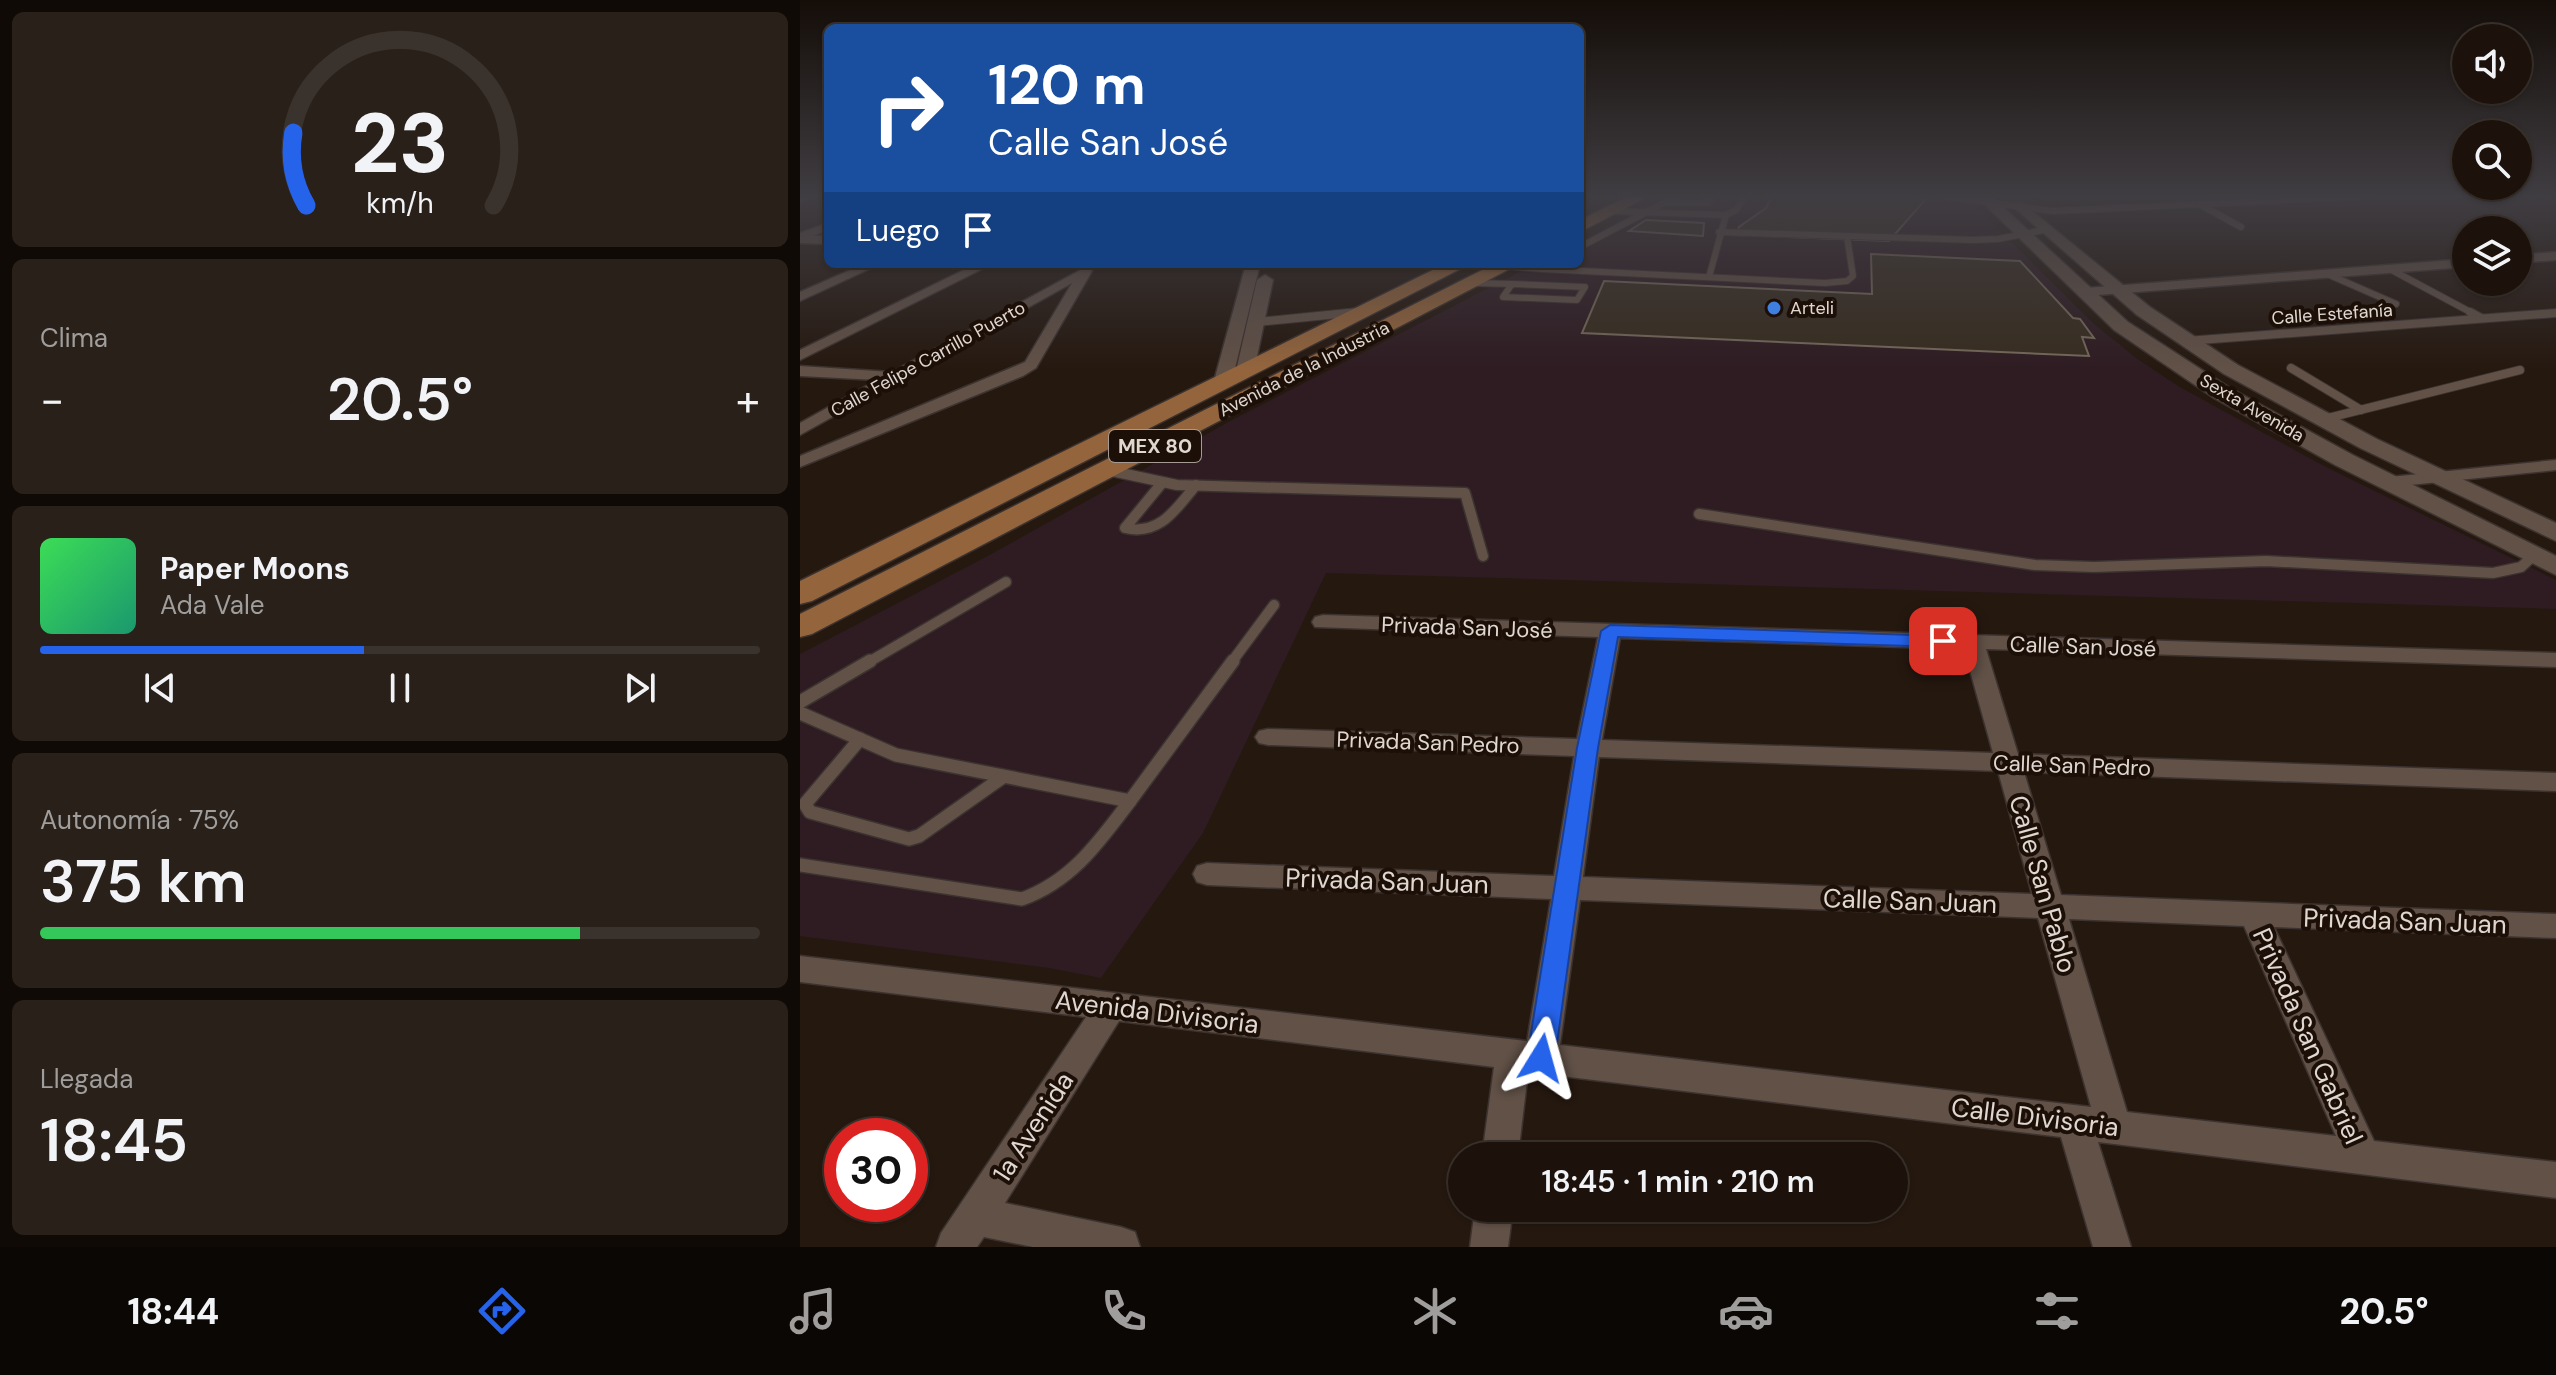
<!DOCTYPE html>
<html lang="es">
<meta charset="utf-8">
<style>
body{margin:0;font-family:"DM Sans",sans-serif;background:#292019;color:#f1f3f6;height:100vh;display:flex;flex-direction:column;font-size:30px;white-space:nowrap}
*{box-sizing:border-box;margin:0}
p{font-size:26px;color:#a09e9d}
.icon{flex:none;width:44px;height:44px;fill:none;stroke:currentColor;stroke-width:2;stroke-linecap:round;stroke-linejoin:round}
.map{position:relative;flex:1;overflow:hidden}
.panel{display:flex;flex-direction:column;gap:12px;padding:12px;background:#0f0a06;width:800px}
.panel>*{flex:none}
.hud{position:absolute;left:24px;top:24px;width:760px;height:244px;border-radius:12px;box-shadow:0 2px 6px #0004,0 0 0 2px #3a322c;background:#1a4fa0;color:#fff;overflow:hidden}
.tools{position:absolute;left:1652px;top:24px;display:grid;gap:16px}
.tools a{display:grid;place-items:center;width:80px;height:80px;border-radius:50%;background:#1c120b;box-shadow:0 2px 6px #0004,0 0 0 2px #3a322c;font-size:40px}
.speed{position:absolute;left:24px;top:1118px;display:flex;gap:16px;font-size:40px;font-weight:700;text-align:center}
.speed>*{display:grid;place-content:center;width:104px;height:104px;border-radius:50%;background:#1c120b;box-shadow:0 2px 6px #0004,0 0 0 2px #3a322c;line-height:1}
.speed .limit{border:12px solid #d22;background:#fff;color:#111}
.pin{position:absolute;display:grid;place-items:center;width:68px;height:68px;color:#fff;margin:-34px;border-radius:16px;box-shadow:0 4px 12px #0006}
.me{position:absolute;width:88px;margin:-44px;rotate:8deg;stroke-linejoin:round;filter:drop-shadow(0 0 6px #0008)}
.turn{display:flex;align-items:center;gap:28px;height:168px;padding:0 32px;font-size:36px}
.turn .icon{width:104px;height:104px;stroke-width:2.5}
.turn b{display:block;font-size:56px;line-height:68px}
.then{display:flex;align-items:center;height:76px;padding:0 32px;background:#0003;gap:16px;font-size:30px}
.big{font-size:60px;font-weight:600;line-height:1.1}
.panel .tile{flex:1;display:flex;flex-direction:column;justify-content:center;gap:12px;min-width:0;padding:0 28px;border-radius:12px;background:#292019}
.panel .dial{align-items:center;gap:0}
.dial svg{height:208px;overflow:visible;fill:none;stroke:#3a322c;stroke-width:7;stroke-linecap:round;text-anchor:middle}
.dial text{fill:#f1f3f6;stroke:none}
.song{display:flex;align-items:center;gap:24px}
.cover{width:96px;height:96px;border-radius:12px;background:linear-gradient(135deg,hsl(130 70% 55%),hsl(160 70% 35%))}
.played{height:8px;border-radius:4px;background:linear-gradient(90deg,#2563eb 45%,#3a322c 45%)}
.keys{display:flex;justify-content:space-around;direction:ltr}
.heat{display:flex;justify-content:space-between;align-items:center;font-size:44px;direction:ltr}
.charge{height:12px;border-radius:6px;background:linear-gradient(90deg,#34c759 75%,#3a322c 0)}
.trip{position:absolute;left:648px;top:1142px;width:460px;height:80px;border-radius:40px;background:#1c120b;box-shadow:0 2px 6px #0004,0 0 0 2px #3a322c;font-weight:600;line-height:80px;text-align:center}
.dock{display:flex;height:128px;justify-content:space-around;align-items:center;background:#0b0704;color:#a09e9d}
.dock .icon{width:56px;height:56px}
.dock .current{color:#2563eb}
.dock b{font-size:36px;color:#f1f3f6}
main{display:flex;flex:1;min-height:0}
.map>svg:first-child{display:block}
</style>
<main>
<section class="panel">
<div class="tile dial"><svg viewBox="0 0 100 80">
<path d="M14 69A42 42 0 1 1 86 69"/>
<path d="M14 69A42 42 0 0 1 9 41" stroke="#2563eb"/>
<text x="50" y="56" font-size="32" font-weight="700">23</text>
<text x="50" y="72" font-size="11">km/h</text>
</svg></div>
<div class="tile"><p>Clima</p>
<div class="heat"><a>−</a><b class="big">20.5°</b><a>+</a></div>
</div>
<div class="tile">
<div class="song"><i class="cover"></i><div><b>Paper Moons</b><p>Ada Vale</p></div></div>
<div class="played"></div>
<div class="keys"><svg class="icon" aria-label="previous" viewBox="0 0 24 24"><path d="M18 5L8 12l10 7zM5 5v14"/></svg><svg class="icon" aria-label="pause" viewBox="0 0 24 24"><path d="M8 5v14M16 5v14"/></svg><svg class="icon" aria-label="next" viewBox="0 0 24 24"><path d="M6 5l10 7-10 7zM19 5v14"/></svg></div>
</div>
<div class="tile"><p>Autonomía · 75%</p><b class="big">375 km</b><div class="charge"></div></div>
<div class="tile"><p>Llegada</p><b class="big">18:45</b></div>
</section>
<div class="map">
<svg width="1756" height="1247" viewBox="0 0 1756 1247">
<rect width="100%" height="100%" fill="#25180f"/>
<!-- commercial -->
<path fill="#2e1c22" d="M 861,196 L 1165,196 L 1293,323 L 1336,358 L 1378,386 L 1524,466 L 1756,580 L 1756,609 L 526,573 L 403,833 L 301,978 L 249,968 L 0,936 L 0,654 L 186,557 L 432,420 L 735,264 L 780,264 L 780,241 Z"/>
<!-- building -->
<g fill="#372c1f" stroke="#75695a" stroke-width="2">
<path d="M 963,196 L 1096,196 L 1125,200 L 1089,241 L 936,235 L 939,227 L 966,208 L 970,200 Z"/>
<path d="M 846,220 L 904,223 L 903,236 L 829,231 Z"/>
<path d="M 1071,254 L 1220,261 L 1273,318 L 1280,319 L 1294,338 L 1282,337 L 1289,356 L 782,333 L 804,281 L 1072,294 Z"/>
</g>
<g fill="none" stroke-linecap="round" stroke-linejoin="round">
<!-- service-far3 casing -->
<g stroke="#3c322f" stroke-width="8">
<g id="service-far3">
<path d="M 1139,196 L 1253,211 L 1572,196"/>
<path d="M 865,203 L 908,203 L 911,199 L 903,196"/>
<path d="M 1399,204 L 1441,227"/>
<path d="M 812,211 L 926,215 L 936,210 L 944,198 L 941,196"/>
<path d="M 919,232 L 1173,240 L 1198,239 L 1249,229"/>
<path d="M 780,247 L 877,196"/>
<path d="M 684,264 L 742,269"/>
<path d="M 751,264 L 742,269 L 1025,283 L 1047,281 L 1053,276 L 1047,236"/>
<path d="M 1588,268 L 1674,314"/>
<path d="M 1525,273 L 1596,304"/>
<path d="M 909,277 L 926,215"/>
<path d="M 672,283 L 712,284"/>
<path d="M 712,284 L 785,287 L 777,300 L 703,297 Z"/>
<path d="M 537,314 L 559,312"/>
<path d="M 1741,314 L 1756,313"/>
</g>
</g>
<!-- service-far2 casing -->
<g stroke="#3c322f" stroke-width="10">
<g id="service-far2">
<path d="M 1670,312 L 1681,318"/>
<path d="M 457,322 L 558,312"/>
<path d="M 1386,341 L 1756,313"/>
<path d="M 1491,368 L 1561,410"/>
<path d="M 1524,419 L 1720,370"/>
<path d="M 1745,466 L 1756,465"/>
</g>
</g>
<!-- service-far1 casing -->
<g stroke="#3c322f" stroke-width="13">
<g id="service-far1">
<path d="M 307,470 L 377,485 L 665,493 L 683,556"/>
<path d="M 1590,482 L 1756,465"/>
<path d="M 362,483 L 325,528 C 360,536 376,509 396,485"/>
<path d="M 899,514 L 1235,565 L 1294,567 L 1466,561 L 1693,573 L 1721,567 L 1733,556"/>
<path d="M 67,663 L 206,582"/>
<path d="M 431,663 L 474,605"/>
</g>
</g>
<!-- service casing -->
<g stroke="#3c322f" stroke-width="16">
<g id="service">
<path d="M 0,702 L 70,661"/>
<path d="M 0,713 L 96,755 L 330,801 L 433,661"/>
<path d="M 60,739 L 5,804 L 10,812 L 109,839 L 119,836 L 203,777"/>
<path d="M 0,865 L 222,899 C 272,881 299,842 330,801"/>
</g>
</g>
<!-- minor casing -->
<g stroke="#3c322f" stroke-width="3">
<g id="minor">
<path d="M 0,196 L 16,196 L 0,203 Z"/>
<path d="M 28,223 L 28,230 L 0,241 L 0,233 Z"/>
<path d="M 1756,252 L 1756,260 L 1718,263 L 1718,255 Z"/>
<path d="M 1666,259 L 1666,267 L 1285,296 L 1278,292 L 1285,288 Z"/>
<path d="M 64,264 L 80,264 L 0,301 L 0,292 Z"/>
<path d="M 176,264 L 192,264 L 0,360 L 0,350 Z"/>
<path d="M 286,267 L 292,271 L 236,368 L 223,376 L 0,467 L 0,456 L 225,362 L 272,283 L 0,435 L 0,423 L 77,380 L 0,376 L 0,366 L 92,372 Z"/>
<path d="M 523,615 L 1756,653 L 1756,667 L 1186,649 L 1218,754 L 1756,773 L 1756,791 L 1224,772 L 1261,895 L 1756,914 L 1756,938 L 1474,927 L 1574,1141 L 1756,1162 L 1756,1198 L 1298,1142 L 1331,1247 L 1293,1247 L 1261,1137 L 728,1072 L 718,1156 L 682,1156 L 694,1067 L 319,1021 L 205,1203 L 321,1227 L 335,1232 L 340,1247 L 233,1247 L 184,1237 L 177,1247 L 136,1247 L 141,1233 L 286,1017 L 0,982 L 0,956 L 727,1041 L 751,899 L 407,885 L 397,882 L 393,874 L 397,866 L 407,863 L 754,876 L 774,756 L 468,745 L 459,743 L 455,737 L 459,731 L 468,729 L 777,739 L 798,637 L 515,627 L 512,622 L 515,617 ZM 820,638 L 1164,649 L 1193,753 L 802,740 ZM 799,757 L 1198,771 L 1232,894 L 783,877 ZM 780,900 L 1238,918 L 1291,1107 L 760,1045 ZM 1269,919 L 1444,926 L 1536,1136 L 1327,1112 Z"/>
<path d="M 675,1208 L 713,1208 L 708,1247 L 670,1247 Z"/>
</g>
</g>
<!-- tertiary casing -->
<g stroke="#3c322f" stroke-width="3">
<g id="tertiary">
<path d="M 0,235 L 28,236 L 28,244 L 0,243 Z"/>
<path d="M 446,264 L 460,264 L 432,381 L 423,387 L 414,381 Z"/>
<path d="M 465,275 L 473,280 L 454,371 L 445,376 L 436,371 L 457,280 Z"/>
</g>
</g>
<!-- secondary casing -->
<g stroke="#3c322f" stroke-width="3">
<g id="secondary">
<path d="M 1176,196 L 1191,196 L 1328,322 L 1430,388 L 1553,455 L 1756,556 L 1756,575 L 1535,465 L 1414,398 L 1314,330 Z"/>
<path d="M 1221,202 L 1350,307 L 1438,365 L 1577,439 L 1756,523 L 1756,541 L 1560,448 L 1424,374 L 1337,315 L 1216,209 L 1216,203 Z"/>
</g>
</g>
<!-- primary casing -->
<g stroke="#3c322f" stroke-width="3">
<g id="primary">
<path d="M 829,196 L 849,196 L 780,232 L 780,220 Z"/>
<path d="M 645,264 L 670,264 L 12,601 L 0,604 L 0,581 Z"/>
<path d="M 694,264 L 719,264 L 12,634 L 0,637 L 0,614 Z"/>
</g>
</g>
<!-- service-far3 -->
<use href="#service-far3" stroke="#615147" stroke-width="6"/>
<!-- service-far2 -->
<use href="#service-far2" stroke="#615147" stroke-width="8"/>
<!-- service-far1 -->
<use href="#service-far1" stroke="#615147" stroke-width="10"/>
<!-- service -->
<use href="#service" stroke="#615147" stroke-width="13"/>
<!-- minor -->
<use href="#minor" fill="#615147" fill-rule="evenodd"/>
<!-- tertiary -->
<use href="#tertiary" fill="#615147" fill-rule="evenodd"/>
<!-- secondary -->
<use href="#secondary" fill="#615147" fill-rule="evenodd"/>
<!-- primary -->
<use href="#primary" fill="#94653d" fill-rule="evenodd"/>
</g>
<!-- sky -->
<linearGradient id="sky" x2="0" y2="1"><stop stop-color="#140d08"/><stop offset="0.53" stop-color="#403d42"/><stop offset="1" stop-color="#403d42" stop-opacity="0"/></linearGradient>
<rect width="1756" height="370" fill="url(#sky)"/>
<!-- route -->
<path fill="#2563eb" stroke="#184099" stroke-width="2" d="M 810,625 L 1143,636 L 1152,641 L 1143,647 L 818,637 L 798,748 L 755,1058 L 751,1067 L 741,1070 L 731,1067 L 727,1058 L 777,748 L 801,631 Z"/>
<!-- markers -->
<circle fill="#3f7fe0" stroke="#1c0f07" stroke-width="3" cx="974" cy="308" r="8"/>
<g text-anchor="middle" stroke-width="8" stroke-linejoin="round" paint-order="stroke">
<!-- far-poi labels -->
<g font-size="18" fill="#e0d7d1" stroke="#1c0f07" text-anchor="start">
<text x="990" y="314">Arteli</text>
</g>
<!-- far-street labels -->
<g font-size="18" fill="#e0d7d1" stroke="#1c0f07">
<text transform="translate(1532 314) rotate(-4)" y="6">Calle Estefanía</text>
<text transform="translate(128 359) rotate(-29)" y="6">Calle Felipe Carrillo Puerto</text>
<text transform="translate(504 369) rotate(-27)" y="6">Avenida de la Industria</text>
<text transform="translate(1452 408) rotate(30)" y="6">Sexta Avenida</text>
</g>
<!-- shield labels -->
<rect fill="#1c0f07" stroke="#a59b94" stroke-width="2" x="309" y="430" width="92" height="32" rx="6"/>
<g font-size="20" font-weight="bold" fill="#e0d7d1">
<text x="355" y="453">MEX 80</text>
</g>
<!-- street labels -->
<g font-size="22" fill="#e0d7d1" stroke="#1c0f07">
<text transform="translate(667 627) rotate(2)" y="8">Privada San José</text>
<text transform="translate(1283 646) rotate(2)" y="8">Calle San José</text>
<text transform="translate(628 742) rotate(2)" y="8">Privada San Pedro</text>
<text transform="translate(1272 765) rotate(2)" y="8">Calle San Pedro</text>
</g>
<!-- near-street labels -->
<g font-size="26" fill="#e0d7d1" stroke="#1c0f07">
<text transform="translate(587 881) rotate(2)" y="9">Privada San Juan</text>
<text transform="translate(1243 884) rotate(74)" y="9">Calle San Pablo</text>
<text transform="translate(1110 901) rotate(2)" y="9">Calle San Juan</text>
<text transform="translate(1605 921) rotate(2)" y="9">Privada San Juan</text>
<text transform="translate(357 1012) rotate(7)" y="9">Avenida Divisoria</text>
<text transform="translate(1508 1036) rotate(66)" y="9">Privada San Gabriel</text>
<text transform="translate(1235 1117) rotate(7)" y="9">Calle Divisoria</text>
<text transform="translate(233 1127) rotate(-57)" y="9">1a Avenida</text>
</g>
</g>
</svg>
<div class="tools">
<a><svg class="icon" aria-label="sound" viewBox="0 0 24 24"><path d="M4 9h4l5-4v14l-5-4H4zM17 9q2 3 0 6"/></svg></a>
<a><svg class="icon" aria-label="search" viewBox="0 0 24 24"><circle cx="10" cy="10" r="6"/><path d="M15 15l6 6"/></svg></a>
<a><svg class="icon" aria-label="layers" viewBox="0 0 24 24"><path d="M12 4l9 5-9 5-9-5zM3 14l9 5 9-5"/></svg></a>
</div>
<div class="speed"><div class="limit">30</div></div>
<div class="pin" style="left:1143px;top:641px;background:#d93025"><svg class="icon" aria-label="arrive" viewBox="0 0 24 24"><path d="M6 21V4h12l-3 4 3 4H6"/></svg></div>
<svg class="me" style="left:741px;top:1058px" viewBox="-20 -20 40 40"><path d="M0-17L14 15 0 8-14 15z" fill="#2563eb" stroke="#fff" stroke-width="4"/></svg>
<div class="trip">18:45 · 1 min · 210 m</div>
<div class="hud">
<div class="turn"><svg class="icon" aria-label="right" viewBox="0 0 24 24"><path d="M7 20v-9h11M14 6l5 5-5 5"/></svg><div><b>120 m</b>Calle San José</div></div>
<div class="then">Luego<svg class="icon" aria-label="arrive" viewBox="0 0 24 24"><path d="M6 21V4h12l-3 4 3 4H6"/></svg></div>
</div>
</div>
</main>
<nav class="dock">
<b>18:44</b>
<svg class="icon current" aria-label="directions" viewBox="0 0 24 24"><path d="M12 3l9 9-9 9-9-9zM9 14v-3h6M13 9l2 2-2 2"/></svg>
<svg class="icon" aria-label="music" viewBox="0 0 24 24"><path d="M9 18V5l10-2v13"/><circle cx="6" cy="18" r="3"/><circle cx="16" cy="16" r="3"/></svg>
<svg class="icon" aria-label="phone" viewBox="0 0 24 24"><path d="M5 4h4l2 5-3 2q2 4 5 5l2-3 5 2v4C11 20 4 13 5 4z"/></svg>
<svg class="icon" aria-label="climate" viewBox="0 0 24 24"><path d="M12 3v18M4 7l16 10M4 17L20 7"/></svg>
<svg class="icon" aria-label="car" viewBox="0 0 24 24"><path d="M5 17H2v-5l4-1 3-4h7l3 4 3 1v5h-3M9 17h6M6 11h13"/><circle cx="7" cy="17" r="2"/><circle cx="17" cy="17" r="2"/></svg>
<svg class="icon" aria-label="filters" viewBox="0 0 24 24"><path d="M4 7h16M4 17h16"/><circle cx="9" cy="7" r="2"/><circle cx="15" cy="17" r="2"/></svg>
<b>20.5°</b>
</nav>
